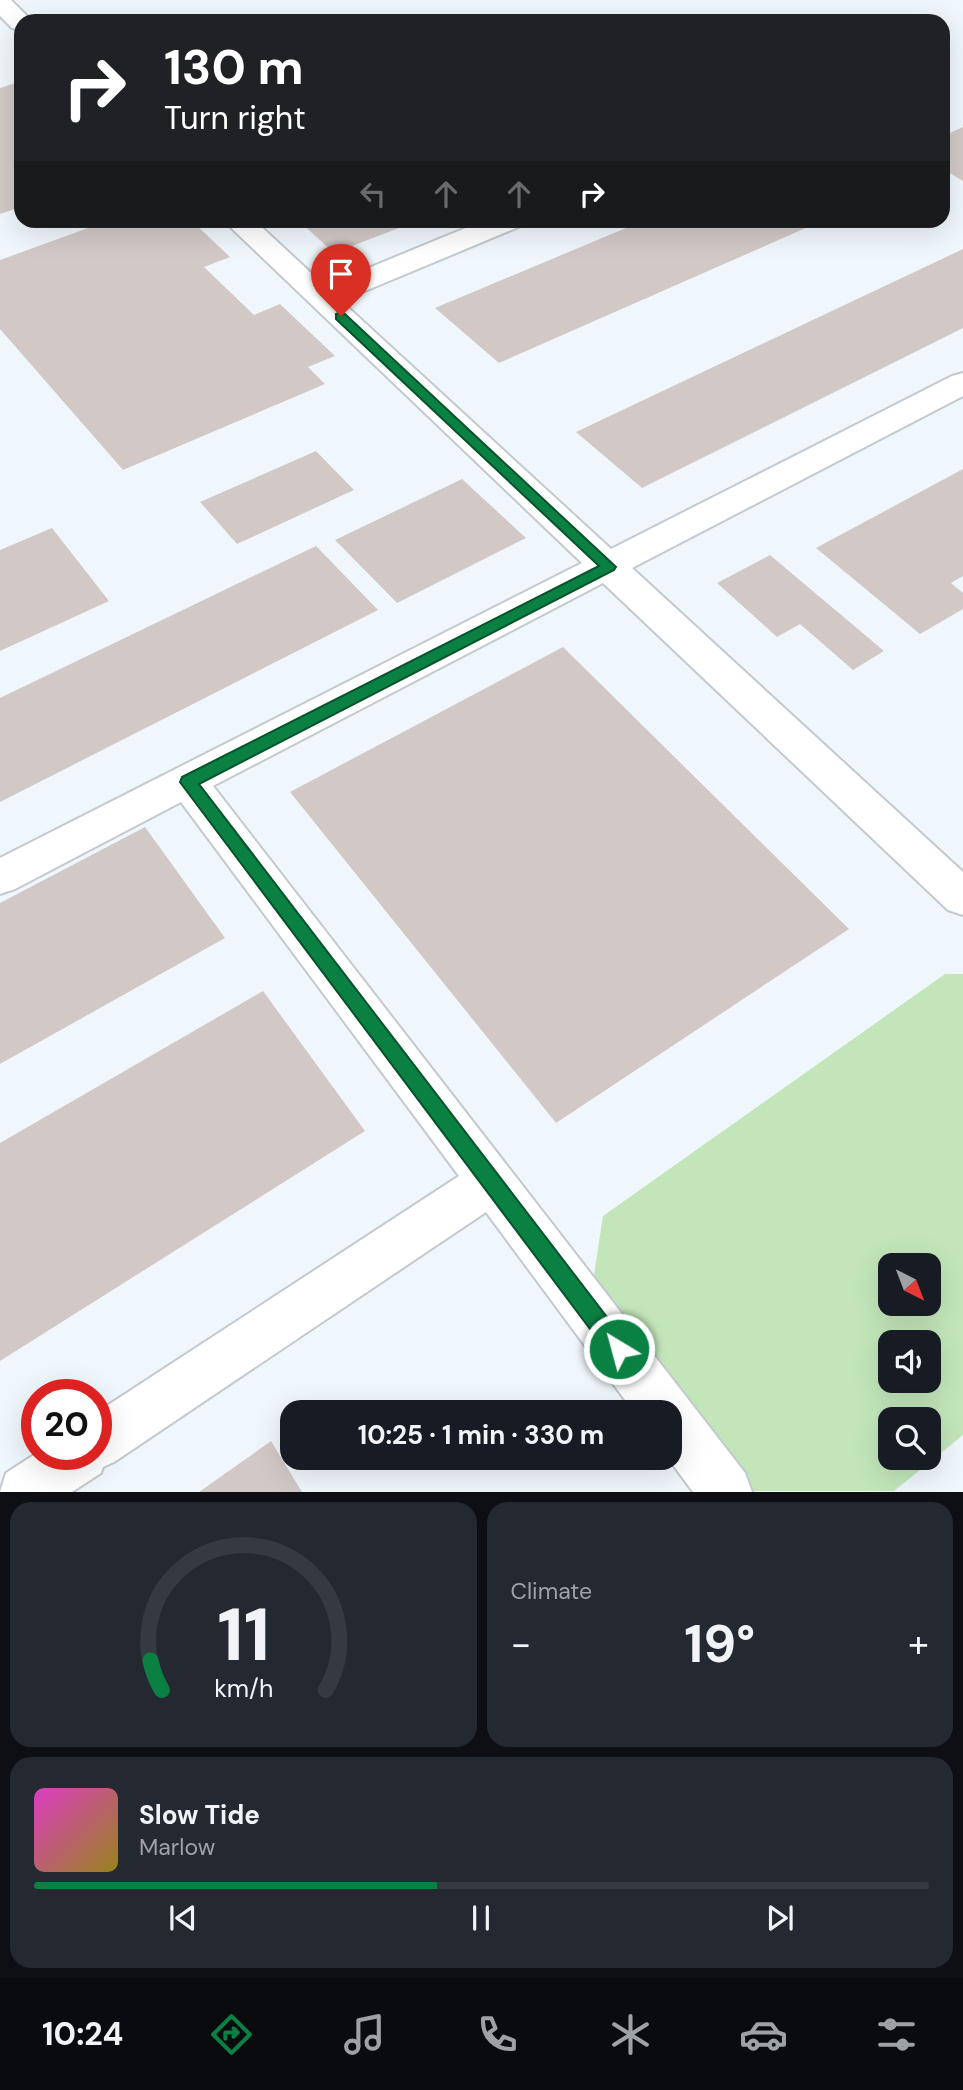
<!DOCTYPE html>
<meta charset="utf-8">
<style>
body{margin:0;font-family:"DM Sans",sans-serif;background:#242831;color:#f1f3f6;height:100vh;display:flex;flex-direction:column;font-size:26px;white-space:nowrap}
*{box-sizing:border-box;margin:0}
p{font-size:23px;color:#9ea1a6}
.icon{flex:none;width:38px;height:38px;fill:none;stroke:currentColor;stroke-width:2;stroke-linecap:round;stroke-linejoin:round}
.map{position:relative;height:1492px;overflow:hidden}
.panel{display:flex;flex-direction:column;gap:10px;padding:10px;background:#0d0f14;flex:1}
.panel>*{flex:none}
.guide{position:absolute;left:14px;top:14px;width:936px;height:214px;border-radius:21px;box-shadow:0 7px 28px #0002;background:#202124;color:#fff;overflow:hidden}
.needle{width:46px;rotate:138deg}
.fabs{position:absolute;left:878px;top:1253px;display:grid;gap:14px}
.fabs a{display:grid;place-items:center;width:63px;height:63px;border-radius:14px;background:#171b24;box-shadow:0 7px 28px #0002;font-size:35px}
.speed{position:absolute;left:21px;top:1379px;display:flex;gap:14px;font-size:35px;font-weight:700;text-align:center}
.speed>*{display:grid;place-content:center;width:91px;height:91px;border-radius:50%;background:#171b24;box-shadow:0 7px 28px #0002;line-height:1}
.speed .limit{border:10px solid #d22;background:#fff;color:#111}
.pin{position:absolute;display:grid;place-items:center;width:60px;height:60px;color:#fff;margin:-72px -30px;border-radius:50% 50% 50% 0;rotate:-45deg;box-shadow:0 0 7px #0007}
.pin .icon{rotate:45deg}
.me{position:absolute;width:77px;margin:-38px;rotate:323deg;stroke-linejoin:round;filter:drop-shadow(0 0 5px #0008)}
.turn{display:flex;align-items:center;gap:24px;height:147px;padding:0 35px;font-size:32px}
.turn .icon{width:91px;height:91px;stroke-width:2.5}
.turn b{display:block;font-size:49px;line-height:60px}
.lanes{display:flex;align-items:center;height:66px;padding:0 35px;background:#0003;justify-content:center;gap:35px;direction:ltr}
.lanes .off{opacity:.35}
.big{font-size:52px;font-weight:700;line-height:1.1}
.panel .card{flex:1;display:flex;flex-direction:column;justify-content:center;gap:10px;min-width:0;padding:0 24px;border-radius:21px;background:#242831}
.panel .dial{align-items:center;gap:0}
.dial svg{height:182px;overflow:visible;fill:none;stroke:#363941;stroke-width:7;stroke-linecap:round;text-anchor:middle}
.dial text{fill:#f1f3f6;stroke:none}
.song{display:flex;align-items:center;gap:21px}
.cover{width:84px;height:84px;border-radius:10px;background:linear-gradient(135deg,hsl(310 70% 55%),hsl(50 70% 35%))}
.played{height:7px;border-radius:4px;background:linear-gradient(90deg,#0b8043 45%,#363941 45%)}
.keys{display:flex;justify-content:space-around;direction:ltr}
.heat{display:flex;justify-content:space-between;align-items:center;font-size:38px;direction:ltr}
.panel .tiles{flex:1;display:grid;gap:10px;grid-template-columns:1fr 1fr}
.card:last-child{grid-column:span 2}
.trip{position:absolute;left:280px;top:1400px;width:402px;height:70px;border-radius:21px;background:#171b24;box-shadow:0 7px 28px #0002;font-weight:700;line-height:70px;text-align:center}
.tabs{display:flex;height:112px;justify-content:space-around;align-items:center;background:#090b0e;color:#9ea1a6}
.tabs .icon{width:49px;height:49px}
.tabs .current{color:#0b8043}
.tabs b{font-size:32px;color:#f1f3f6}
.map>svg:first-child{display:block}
</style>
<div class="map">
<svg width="963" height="1492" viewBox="0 0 963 1492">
<rect width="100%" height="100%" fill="#f0f7fc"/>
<!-- green -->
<path fill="#c2e6ba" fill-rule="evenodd" d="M 945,974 L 963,974 L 963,1435 L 894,1491 L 754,1491 L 593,1281 L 603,1216 ZM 891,1265 L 929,1265 L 929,1304 L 891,1304 ZM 891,1342 L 929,1342 L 929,1381 L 891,1381 ZM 891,1419 L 929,1419 L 929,1458 L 891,1458 Z"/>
<!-- building -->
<g fill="#d2c9c7">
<path d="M 21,81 L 21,207 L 0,214 L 0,88 Z"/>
<path d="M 963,127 L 963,181 L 943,169 L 943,136 Z"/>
<path d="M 110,220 L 191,220 L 230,257 L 204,267 L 254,315 L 280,304 L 335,356 L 308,367 L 325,384 L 123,470 L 0,329 L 0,260 Z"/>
<path d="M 298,220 L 417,220 L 417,221 L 334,253 Z"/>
<path d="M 645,220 L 824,220 L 499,363 L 435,308 Z"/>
<path d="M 963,249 L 963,328 L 642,488 L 576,432 Z"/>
<path d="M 316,451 L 354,490 L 237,544 L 200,502 Z"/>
<path d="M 963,469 L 963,576 L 951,583 L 963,593 L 963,609 L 920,634 L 816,548 Z"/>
<path d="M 462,479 L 526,538 L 397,603 L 335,540 Z"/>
<path d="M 52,528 L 109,601 L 0,651 L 0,550 Z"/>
<path d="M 316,546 L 378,610 L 0,802 L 0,698 Z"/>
<path d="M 770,555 L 884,651 L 853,670 L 800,624 L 777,637 L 717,583 Z"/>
<path d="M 563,647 L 849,929 L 556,1123 L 290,792 Z"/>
<path d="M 145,827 L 225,938 L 0,1064 L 0,903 Z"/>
<path d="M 263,991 L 365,1131 L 0,1361 L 0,1143 Z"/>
<path d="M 271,1441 L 302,1492 L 199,1492 Z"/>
</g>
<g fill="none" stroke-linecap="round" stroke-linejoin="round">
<!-- minor casing -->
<g stroke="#c3c9ce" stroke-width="4">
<g id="minor">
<path d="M 0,0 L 11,0 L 32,21 L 21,21 L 21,30 L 12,28 L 0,16 Z"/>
<path d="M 223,220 L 254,220 L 325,286 L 485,220 L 525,220 L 521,226 L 341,301 L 611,549 L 952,376 L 963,373 L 963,396 L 632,568 L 963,872 L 963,915 L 948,910 L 603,583 L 213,786 L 684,1394 L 745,1473 L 752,1492 L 693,1492 L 668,1458 L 670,1458 L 670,1412 L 634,1412 L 486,1212 L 114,1462 L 103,1467 L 101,1473 L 72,1492 L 0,1492 L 6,1473 L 37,1453 L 96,1454 L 96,1413 L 459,1176 L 181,802 L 15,889 L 0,894 L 0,858 L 582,563 Z"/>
</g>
</g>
<!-- minor -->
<use href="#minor" fill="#fff" fill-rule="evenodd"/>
</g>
<!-- route -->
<path fill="#0b8043" stroke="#07532c" stroke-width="2" d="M 341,312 L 345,314 L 616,567 L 614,570 L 199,784 L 626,1342 L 629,1349 L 626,1357 L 619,1360 L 611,1357 L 180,782 L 182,777 L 599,566 L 336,319 L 336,314 Z"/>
</svg>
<div class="fabs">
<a><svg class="needle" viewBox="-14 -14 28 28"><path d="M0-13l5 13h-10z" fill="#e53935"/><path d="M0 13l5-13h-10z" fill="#9ea1a6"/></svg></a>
<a><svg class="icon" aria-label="sound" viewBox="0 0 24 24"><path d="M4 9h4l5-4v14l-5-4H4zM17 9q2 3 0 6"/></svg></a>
<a><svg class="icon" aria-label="search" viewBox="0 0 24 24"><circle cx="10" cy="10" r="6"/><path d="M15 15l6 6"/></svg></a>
</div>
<div class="speed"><div class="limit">20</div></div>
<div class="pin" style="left:341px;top:316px;background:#d93025"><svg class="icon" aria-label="arrive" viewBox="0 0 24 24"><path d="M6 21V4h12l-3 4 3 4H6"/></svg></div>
<svg class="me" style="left:619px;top:1349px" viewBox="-20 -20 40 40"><circle r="17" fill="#0b8043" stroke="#fff" stroke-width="3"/><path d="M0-11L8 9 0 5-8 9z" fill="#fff"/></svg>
<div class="trip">10:25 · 1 min · 330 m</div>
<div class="guide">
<div class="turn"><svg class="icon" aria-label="right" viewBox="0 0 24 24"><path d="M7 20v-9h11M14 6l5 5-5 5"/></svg><div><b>130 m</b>Turn right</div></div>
<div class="lanes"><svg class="icon off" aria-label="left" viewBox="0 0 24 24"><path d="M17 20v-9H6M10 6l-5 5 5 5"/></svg><svg class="icon off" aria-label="ahead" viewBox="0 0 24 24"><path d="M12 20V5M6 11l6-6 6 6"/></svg><svg class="icon off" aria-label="ahead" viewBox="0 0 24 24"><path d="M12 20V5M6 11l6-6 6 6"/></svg><svg class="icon" aria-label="right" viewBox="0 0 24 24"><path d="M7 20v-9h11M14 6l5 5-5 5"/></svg></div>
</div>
</div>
<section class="panel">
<div class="tiles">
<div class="card dial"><svg viewBox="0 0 100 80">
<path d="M14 69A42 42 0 1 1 86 69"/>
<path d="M14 69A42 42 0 0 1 9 56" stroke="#0b8043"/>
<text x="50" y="56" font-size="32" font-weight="700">11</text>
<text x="50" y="72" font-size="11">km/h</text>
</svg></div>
<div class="card"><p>Climate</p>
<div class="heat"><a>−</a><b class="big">19°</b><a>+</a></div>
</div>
<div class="card">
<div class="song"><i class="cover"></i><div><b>Slow Tide</b><p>Marlow</p></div></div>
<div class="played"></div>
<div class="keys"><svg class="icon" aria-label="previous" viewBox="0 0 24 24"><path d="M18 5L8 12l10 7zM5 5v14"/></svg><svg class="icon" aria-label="pause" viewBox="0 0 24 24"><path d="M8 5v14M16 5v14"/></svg><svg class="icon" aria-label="next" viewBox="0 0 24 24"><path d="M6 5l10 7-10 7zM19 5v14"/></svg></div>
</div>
</div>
</section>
<nav class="tabs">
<b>10:24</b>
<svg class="icon current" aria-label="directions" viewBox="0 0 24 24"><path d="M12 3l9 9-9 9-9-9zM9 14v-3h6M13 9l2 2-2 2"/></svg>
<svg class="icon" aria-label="music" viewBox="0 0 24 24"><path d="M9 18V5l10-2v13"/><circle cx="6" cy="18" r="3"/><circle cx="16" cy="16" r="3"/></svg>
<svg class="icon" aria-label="phone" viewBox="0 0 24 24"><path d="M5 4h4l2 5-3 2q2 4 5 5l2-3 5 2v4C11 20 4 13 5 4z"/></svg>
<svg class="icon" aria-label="climate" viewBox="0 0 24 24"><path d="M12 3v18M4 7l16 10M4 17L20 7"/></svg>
<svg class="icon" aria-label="car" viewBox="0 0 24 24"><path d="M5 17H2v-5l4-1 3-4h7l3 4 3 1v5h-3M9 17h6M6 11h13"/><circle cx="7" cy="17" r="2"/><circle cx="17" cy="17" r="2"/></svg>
<svg class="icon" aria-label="filters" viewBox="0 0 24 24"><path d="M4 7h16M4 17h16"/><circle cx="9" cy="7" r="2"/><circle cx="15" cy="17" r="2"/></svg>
</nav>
